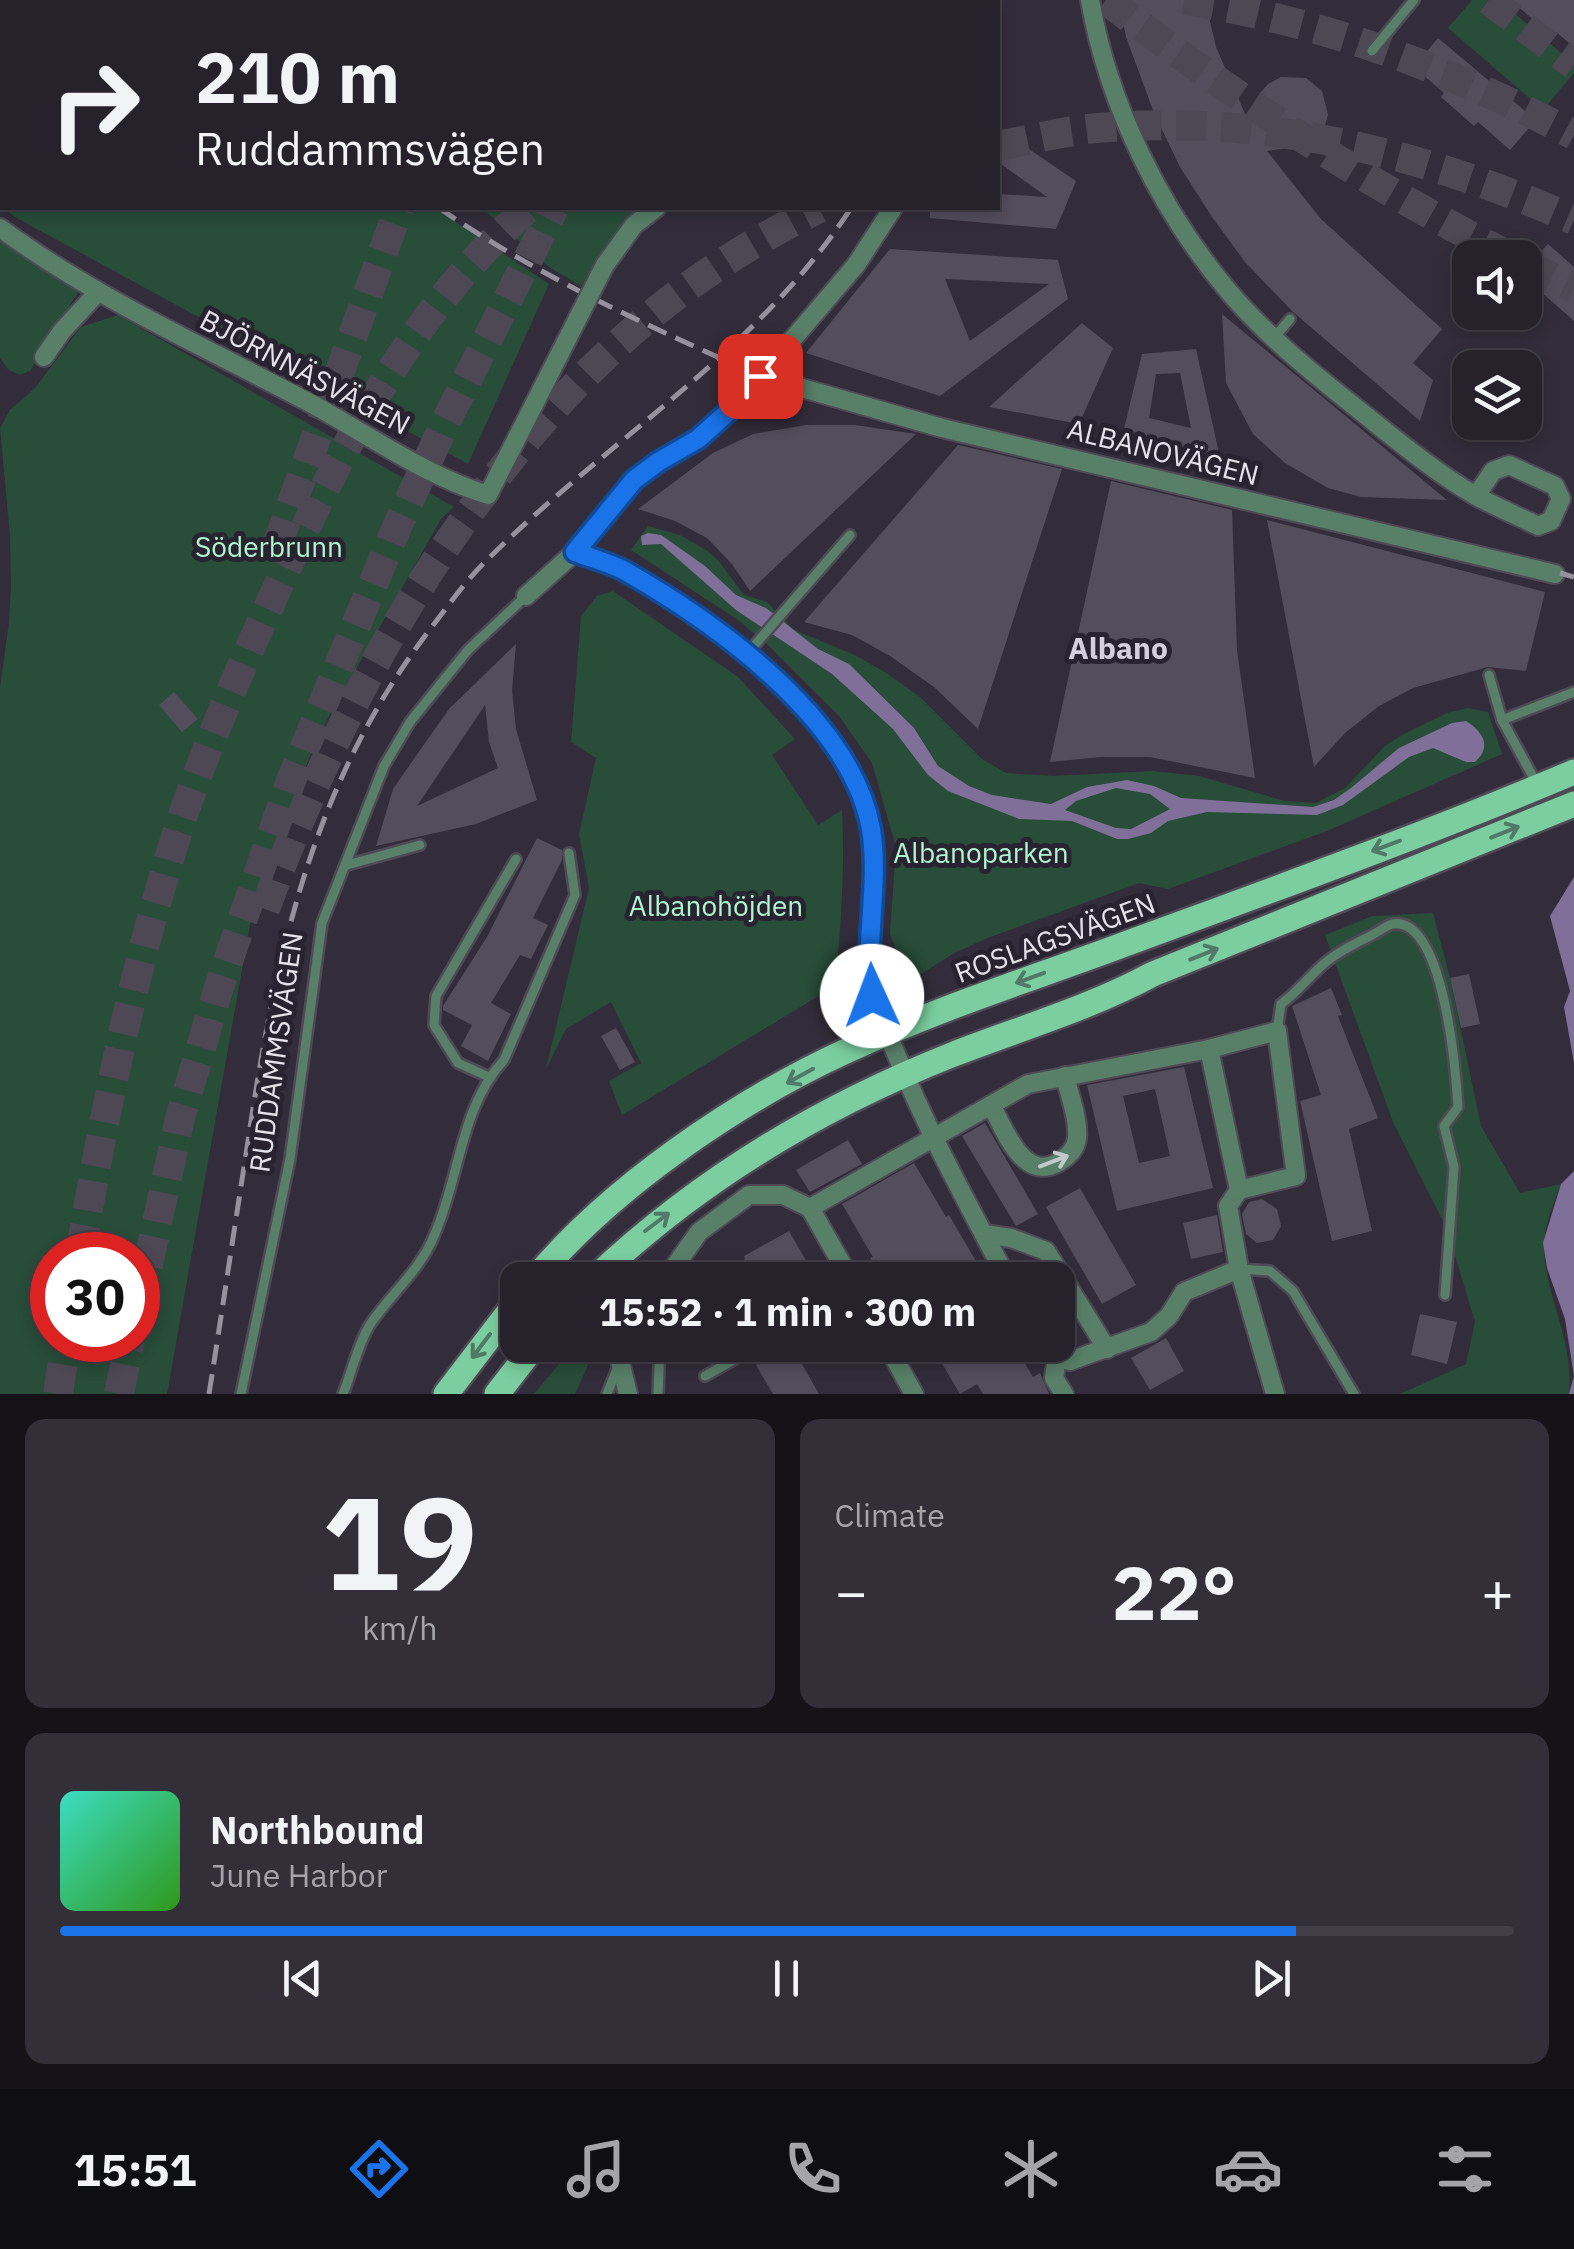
<!DOCTYPE html>
<meta charset="utf-8">
<style>
body{margin:0;font-family:"IBM Plex Sans",sans-serif;background:#322f38;color:#f1f3f6;height:100vh;display:flex;flex-direction:column;font-size:38px;white-space:nowrap}
*{box-sizing:border-box;margin:0}
p{font-size:32px;color:#a4a4a9}
.icon{flex:none;width:55px;height:55px;fill:none;stroke:currentColor;stroke-width:2;stroke-linecap:round;stroke-linejoin:round}
.map{position:relative;height:1394px;overflow:hidden}
.panel{display:flex;flex-direction:column;gap:25px;padding:25px;background:#151318;flex:1}
.panel>*{flex:none}
.banner{position:absolute;left:0px;top:0px;width:1000px;height:210px;box-shadow:0 5px 15px #0003,0 0 0 2px #423f48;background:#26222c;color:#f1f3f6;overflow:hidden}
.tools{position:absolute;left:1452px;top:240px;display:grid;gap:20px}
.tools a{display:grid;place-items:center;width:90px;height:90px;border-radius:20px;background:#26222c;box-shadow:0 5px 15px #0003,0 0 0 2px #423f48;font-size:50px}
.speed{position:absolute;left:30px;top:1232px;display:flex;gap:20px;font-size:50px;font-weight:700;text-align:center}
.speed>*{display:grid;place-content:center;width:130px;height:130px;border-radius:50%;background:#26222c;box-shadow:0 5px 15px #0003,0 0 0 2px #423f48;line-height:1}
.speed .limit{border:15px solid #d22;background:#fff;color:#111}
.pin{position:absolute;display:grid;place-items:center;width:85px;height:85px;color:#fff;margin:-42px;border-radius:20px;box-shadow:0 5px 15px #0006}
.me{position:absolute;width:110px;margin:-55px;rotate:358deg;stroke-linejoin:round;filter:drop-shadow(0 0 8px #0008)}
.turn{display:flex;align-items:center;gap:35px;height:210px;padding:0 30px;font-size:45px}
.turn .icon{width:130px;height:130px;stroke-width:2.5}
.turn b{display:block;font-size:70px;line-height:85px}
.big{font-size:75px;font-weight:700;line-height:1.1}
.panel .card{flex:1;display:flex;flex-direction:column;justify-content:center;gap:15px;min-width:0;padding:0 35px;border-radius:20px;background:#322f38}
.panel .dial{align-items:center;gap:0}
.dial b{font-size:130px;line-height:1}
.song{display:flex;align-items:center;gap:30px}
.cover{width:120px;height:120px;border-radius:15px;background:linear-gradient(135deg,hsl(170 70% 55%),hsl(110 70% 35%))}
.played{height:10px;border-radius:5px;background:linear-gradient(90deg,#1a73e8 85%,#423f48 85%)}
.keys{display:flex;justify-content:space-around;direction:ltr}
.heat{display:flex;justify-content:space-between;align-items:center;font-size:55px;direction:ltr}
.panel .tiles{flex:1;display:grid;gap:25px;grid-template-columns:1fr 1fr}
.card:last-child{grid-column:span 2}
.trip{position:absolute;left:500px;top:1262px;width:575px;height:100px;border-radius:20px;background:#26222c;box-shadow:0 5px 15px #0003,0 0 0 2px #423f48;font-weight:700;line-height:100px;text-align:center}
.menu{display:flex;height:160px;justify-content:space-around;align-items:center;background:#0f0e12;color:#a4a4a9}
.menu .icon{width:70px;height:70px}
.menu .selected{color:#1a73e8}
.menu b{font-size:45px;color:#f1f3f6}
.map>svg:first-child{display:block}
</style>
<div class="map">
<svg width="1574" height="1394" viewBox="0 0 1574 1394">
<rect width="100%" height="100%" fill="#332d3b"/>
<!-- green -->
<g fill="#284d39" fill-rule="evenodd">
<path d="M 251,0 L 888,0 L 254,2 Z"/>
<path d="M 1472,0 L 1499,0 L 1574,64 L 1574,73 L 1543,110 L 1448,28 Z"/>
<path d="M 4,208 L 435,208 L 549,284 L 468,464 L 15,217 Z"/>
<path d="M 482,208 L 647,208 L 624,224 L 581,286 L 549,267 Z"/>
<path d="M 0,235 L 80,289 L 30,371 L 20,375 L 9,370 L 0,358 Z"/>
<path d="M 118,315 L 454,507 L 441,519 L 318,736 L 255,896 L 167,1394 L 0,1394 L 0,687 L 9,623 L 11,586 L 10,536 L 0,428 L 10,410 L 35,388 L 81,327 ZM 52,1255 L 138,1255 L 138,1340 L 52,1340 Z"/>
<path d="M 648,526 L 680,535 L 706,550 L 718,560 L 744,595 L 767,602 L 794,630 L 855,655 L 888,674 L 920,697 L 982,759 L 1006,773 L 1054,776 L 1153,771 L 1199,776 L 1285,801 L 1316,803 L 1345,788 L 1385,746 L 1402,735 L 1447,713 L 1468,708 L 1488,712 L 1502,754 L 1327,831 L 1168,889 L 1139,883 L 988,938 L 954,953 L 909,982 L 890,934 L 896,847 L 872,763 L 839,716 L 769,646 L 738,620 L 631,550 Z"/>
<path d="M 613,591 L 738,677 L 795,739 L 772,755 L 818,825 L 842,810 C 845,870 841,927 835,986 L 622,1115 L 609,1081 L 641,1063 L 611,1002 L 566,1029 L 546,1069 L 589,888 L 579,834 L 596,758 L 571,742 L 581,616 L 597,596 Z"/>
<path d="M 1433,913 L 1450,978 L 1481,1126 L 1520,1193 L 1561,1184 C 1554,1202 1544,1226 1544,1246 C 1544,1295 1574,1337 1569,1394 L 1400,1394 L 1466,1364 L 1475,1322 L 1447,1229 L 1393,1122 L 1325,935 L 1372,916 Z"/>
<path d="M 575,1345 L 597,1345 L 575,1394 L 534,1394 Z"/>
</g>
<!-- water -->
<g fill="#806f98" fill-rule="evenodd">
<path d="M 648,533 L 661,535 L 705,566 L 736,595 L 766,608 L 818,649 L 849,664 L 914,728 L 938,766 L 969,786 L 992,795 L 1051,804 L 1087,787 L 1127,780 L 1154,786 L 1181,798 L 1313,807 L 1334,800 L 1351,788 L 1399,748 L 1452,723 L 1466,721 C 1482,731 1493,746 1475,762 L 1466,762 L 1433,748 L 1409,757 L 1343,805 L 1317,815 L 1207,812 L 1168,821 L 1151,833 L 1128,839 L 1117,839 L 1072,821 L 1019,819 L 948,791 L 928,775 L 893,729 L 832,674 L 736,610 L 661,544 L 642,545 L 641,536 ZM 1116,788 L 1150,794 L 1170,809 L 1131,829 L 1116,828 L 1065,810 L 1076,801 Z"/>
<path d="M 1574,877 L 1574,1063 L 1564,1007 L 1570,991 L 1550,916 Z"/>
<path d="M 1574,1171 L 1574,1394 L 1569,1394 L 1574,1376 L 1565,1319 L 1547,1268 L 1543,1243 L 1561,1184 Z"/>
</g>
<!-- building -->
<g fill="#534d5c" fill-rule="evenodd">
<path d="M 1119,0 L 1205,0 L 1216,47 L 1249,123 L 1260,93 L 1268,84 L 1281,77 L 1306,78 L 1322,91 L 1328,115 L 1324,129 L 1302,146 L 1267,151 L 1321,219 L 1442,329 L 1413,363 L 1433,380 L 1420,421 L 1292,311 L 1245,262 L 1212,217 L 1180,167 L 1154,113 L 1126,37 Z"/>
<path d="M 1510,0 L 1574,0 L 1574,47 L 1556,32 L 1552,35 Z"/>
<path d="M 1438,38 L 1536,120 L 1510,150 L 1478,122 L 1474,126 L 1441,97 L 1444,93 L 1414,67 Z"/>
<path d="M 998,128 L 1076,181 L 1056,229 L 930,218 L 930,208 L 998,208 L 998,194 L 1047,197 L 998,162 Z"/>
<path d="M 1548,244 L 1574,267 L 1574,321 L 1525,278 L 1525,260 L 1535,249 L 1540,253 Z"/>
<path d="M 890,249 L 1058,260 L 1068,299 L 940,396 L 806,353 ZM 945,279 L 1049,284 L 970,341 Z"/>
<path d="M 1222,314 L 1343,414 L 1447,500 L 1361,497 L 1328,488 L 1285,463 L 1253,434 L 1226,383 Z"/>
<path d="M 1082,323 L 1113,348 L 1079,424 L 989,407 Z"/>
<path d="M 1196,349 L 1217,444 L 1220,459 L 1123,433 L 1142,354 ZM 1180,373 L 1191,428 L 1149,418 L 1156,374 Z"/>
<path d="M 806,425 L 855,425 L 916,434 L 750,591 L 732,564 L 707,538 L 675,521 L 638,509 L 713,453 L 753,434 Z"/>
<path d="M 958,445 L 1062,469 L 978,729 L 934,687 L 890,656 L 852,635 L 804,622 Z"/>
<path d="M 1111,481 L 1232,510 L 1237,650 L 1255,778 L 1150,757 L 1101,757 L 1050,762 Z"/>
<path d="M 1267,520 L 1545,592 L 1526,671 L 1488,667 L 1413,688 L 1379,706 L 1345,733 L 1314,767 Z"/>
<path d="M 516,644 L 512,690 L 516,729 L 537,800 L 476,824 L 376,846 L 393,789 L 418,753 L 449,709 ZM 485,705 L 489,742 L 498,768 L 417,806 Z"/>
<path d="M 174,692 L 198,719 L 182,732 L 159,705 Z"/>
<path d="M 537,838 L 562,850 L 562,860 L 533,918 L 548,925 L 531,959 L 520,955 L 491,1003 L 511,1014 L 488,1061 L 461,1046 L 472,1025 L 443,1010 L 443,1006 L 487,937 Z"/>
<path d="M 1469,974 L 1480,1024 L 1461,1028 L 1450,978 Z"/>
<path d="M 1331,988 L 1342,1015 L 1338,1016 L 1378,1118 L 1349,1129 L 1372,1231 L 1332,1241 L 1300,1101 L 1321,1095 L 1292,1006 Z"/>
<path d="M 616,1028 L 635,1062 L 620,1070 L 601,1036 Z"/>
<path d="M 1184,1067 L 1213,1188 L 1117,1211 L 1087,1085 ZM 1155,1089 L 1170,1156 L 1139,1163 L 1123,1096 Z"/>
<path d="M 985,1123 L 1038,1214 L 1016,1226 L 962,1136 Z"/>
<path d="M 848,1140 L 862,1164 L 810,1192 L 796,1170 Z"/>
<path d="M 914,1163 L 946,1217 L 949,1215 L 987,1280 L 883,1280 L 870,1258 L 873,1257 L 842,1204 Z"/>
<path d="M 1080,1188 L 1136,1285 L 1102,1304 L 1046,1207 Z"/>
<path d="M 1262,1199 L 1277,1209 L 1281,1226 L 1273,1240 L 1257,1243 L 1246,1234 L 1242,1214 L 1249,1202 Z"/>
<path d="M 1217,1215 L 1223,1252 L 1191,1259 L 1183,1223 Z"/>
<path d="M 789,1231 L 817,1280 L 709,1280 L 745,1259 L 744,1256 Z"/>
<path d="M 1420,1314 L 1457,1322 L 1447,1364 L 1411,1355 Z"/>
<path d="M 1166,1338 L 1184,1371 L 1150,1390 L 1131,1358 Z"/>
<path d="M 791,1345 L 819,1394 L 773,1394 L 756,1365 Z"/>
<path d="M 931,1345 L 1014,1345 L 1033,1377 L 1040,1373 L 1049,1394 L 983,1394 L 977,1384 L 960,1394 Z"/>
</g>
<g fill="none" stroke-linecap="round" stroke-linejoin="round">
<!-- motorway-tunnel -->
<g stroke="#4e4855" stroke-width="30" stroke-dasharray="30 15" stroke-linecap="butt">
<path d="M 1106,0 C 1234,97 1369,186 1513,258"/>
<path d="M 1184,0 C 1322,21 1450,69 1574,135"/>
<path d="M 1489,0 L 1574,65"/>
<path d="M 446,2 L 446,0"/>
<path d="M 630,2 L 631,0"/>
<path d="M 953,2 L 969,0"/>
<path d="M 998,146 C 1034,139 1073,129 1110,127 C 1272,116 1427,154 1574,220"/>
<path d="M 1525,264 L 1574,288"/>
<path d="M 276,548 L 399,208"/>
<path d="M 265,909 C 343,694 462,480 636,328 C 692,279 754,241 819,208"/>
<path d="M 80,1255 C 105,1108 135,962 181,821 C 210,735 248,651 286,569 C 347,437 417,305 528,208"/>
<path d="M 138,1310 L 180,1118 L 218,990 L 290,783 L 396,529 L 446,421 L 554,208"/>
<path d="M 58,1394 L 66,1340"/>
<path d="M 119,1394 L 130,1340"/>
</g>
<!-- service casing -->
<g stroke="#504a57" stroke-width="14">
<g id="service">
<path d="M 1372,51 L 1414,0"/>
<path d="M 1274,338 L 1290,319"/>
<path d="M 747,654 L 850,535"/>
<path d="M 1489,675 L 1502,720 L 1537,784"/>
<path d="M 1502,720 L 1574,692"/>
<path d="M 347,865 L 420,845"/>
<path d="M 1277,1031 L 1281,1004 C 1298,992 1310,975 1326,962 C 1339,951 1356,943 1372,935 C 1378,932 1386,926 1392,924 C 1444,915 1456,1073 1458,1107 L 1444,1126 L 1454,1167 L 1445,1295"/>
<path d="M 489,1077 L 458,1063 L 434,1025 L 436,996 L 516,859"/>
<path d="M 1239,1269 L 1270,1271 L 1293,1291 L 1354,1394"/>
<path d="M 686,1345 L 692,1355"/>
<path d="M 705,1376 L 760,1345"/>
<path d="M 241,1394 L 290,1159 L 322,923 L 384,766 L 410,722 L 468,650 L 526,596"/>
<path d="M 343,1394 C 352,1372 358,1343 371,1323 C 392,1293 420,1270 434,1236 C 460,1178 460,1107 504,1060 L 575,895 L 569,853"/>
<path d="M 607,1394 L 619,1364"/>
<path d="M 658,1394 L 660,1345"/>
</g>
</g>
<!-- minor casing -->
<g stroke="#504a57" stroke-width="22">
<g id="minor">
<path d="M 1090,0 C 1108,104 1161,212 1230,293 C 1266,335 1310,371 1354,406 C 1393,437 1433,471 1476,496 C 1496,507 1518,516 1538,526 L 1551,521 L 1561,499 L 1555,486 L 1509,465 L 1493,471 L 1476,496"/>
<path d="M 900,2 L 901,0"/>
<path d="M 986,2 L 986,0"/>
<path d="M 0,228 C 97,299 207,348 312,404 C 370,436 426,476 488,495 L 579,316"/>
<path d="M 605,265 L 634,225 L 656,208"/>
<path d="M 44,357 L 62,331 L 98,292"/>
<path d="M 760,376 L 942,428 L 1555,574"/>
<path d="M 575,552 C 591,558 609,563 624,571 C 717,624 847,717 870,827 C 882,881 861,939 871,993 C 875,1014 889,1036 897,1056 C 929,1134 969,1206 1008,1280"/>
<path d="M 526,596 L 575,552 L 634,480 L 658,462 L 698,439 L 739,402 L 856,265 L 893,208"/>
<path d="M 1209,1049 L 1239,1190 L 1228,1206 L 1239,1269 L 1275,1394"/>
<path d="M 991,1105 C 1005,1130 1023,1183 1059,1162 C 1069,1156 1076,1149 1077,1138 C 1079,1119 1069,1094 1065,1076"/>
<path d="M 984,1234 L 1011,1238 L 1046,1251 L 1107,1349"/>
<path d="M 665,1280 L 699,1232 L 749,1195 L 783,1195 L 810,1208"/>
<path d="M 851,1280 L 810,1208 L 1028,1084 L 1209,1049 L 1277,1031 L 1296,1176 L 1239,1190"/>
<path d="M 887,1345 L 914,1394"/>
<path d="M 1043,1345 L 1057,1357 L 1070,1361 L 1151,1332 L 1169,1316 L 1184,1292 L 1239,1269"/>
<path d="M 1057,1357 L 1054,1378 L 1064,1394"/>
<path d="M 628,1394 L 620,1361 L 628,1345"/>
</g>
</g>
<!-- primary casing -->
<g stroke="#504a57" stroke-width="30">
<g id="primary">
<path d="M 534,1280 C 610,1188 736,1102 844,1052 C 933,1010 1028,980 1120,946 C 1272,890 1425,835 1574,772"/>
<path d="M 593,1280 C 698,1180 820,1107 954,1054 C 1021,1028 1090,1008 1153,974 L 1574,804"/>
<path d="M 446,1394 L 518,1300"/>
<path d="M 497,1394 L 535,1345"/>
</g>
</g>
<!-- service -->
<use href="#service" stroke="#587f68" stroke-width="9"/>
<!-- minor -->
<use href="#minor" stroke="#587f68" stroke-width="18"/>
<!-- primary -->
<use href="#primary" stroke="#7ace9f" stroke-width="25"/>
<!-- rail -->
<g stroke="#96919c" stroke-width="5" stroke-dasharray="20 10" stroke-linecap="butt">
<path d="M 185,0 L 187,2"/>
<path d="M 937,2 L 938,0"/>
<path d="M 439,208 C 529,270 628,317 729,362"/>
<path d="M 1560,573 L 1574,577"/>
<path d="M 209,1394 C 222,1312 234,1230 247,1148 C 275,958 311,784 431,628 C 448,606 464,583 484,563 C 604,442 756,354 851,208"/>
</g>
<!-- minor-bridge casing -->
<g stroke="#504a57" stroke-width="22" stroke-linecap="butt">
<path id="minor-bridge" d="M 579,316 L 605,265"/>
</g>
<!-- minor-bridge -->
<use href="#minor-bridge" stroke="#587f68" stroke-width="18"/>
</g>
<!-- one-way arrows -->
<defs><path id="oneway-shaft" d="M-6 0H5M1.5-3L5.5 0L1.5 3" fill="none" stroke-width="1.6" stroke-linecap="round" stroke-linejoin="round" transform="scale(2.5)"/></defs>
<g stroke="#527868">
<use href="#oneway-shaft" transform="translate(1505 832) rotate(-22)"/>
<use href="#oneway-shaft" transform="translate(1386 846) rotate(159)"/>
<use href="#oneway-shaft" transform="translate(1204 954) rotate(-22)"/>
<use href="#oneway-shaft" transform="translate(1030 978) rotate(160)"/>
<use href="#oneway-shaft" transform="translate(800 1076) rotate(151)"/>
<use href="#oneway-shaft" transform="translate(657 1222) rotate(-37)"/>
<use href="#oneway-shaft" transform="translate(481 1346) rotate(127)"/>
</g>
<use stroke="#c2c9ca" href="#oneway-shaft" transform="translate(1054 1161) rotate(-21)"/>
<g fill="none" stroke-linecap="round" stroke-linejoin="round">
<!-- route casing -->
<g stroke="#114b97" stroke-width="25">
<path id="route" d="M 760,376 L 739,402 L 698,439 L 658,462 L 634,480 L 575,552 C 591,558 610,563 625,571 C 716,623 851,719 871,829 C 880,884 864,941 872,996"/>
</g>
<!-- route -->
<use href="#route" stroke="#1a73e8" stroke-width="18"/>
</g>
<g text-anchor="middle" stroke-width="10" stroke-linejoin="round" paint-order="stroke">
<!-- street labels -->
<g font-size="28" fill="#e6e2eb" stroke="#292331">
<text transform="translate(305 372) rotate(28)" y="10">BJÖRNNÄSVÄGEN</text>
<text transform="translate(1163 452) rotate(14)" y="10">ALBANOVÄGEN</text>
<text transform="translate(1055 938) rotate(-20)" y="10">ROSLAGSVÄGEN</text>
<text transform="translate(276 1052) rotate(-82)" y="10">RUDDAMMSVÄGEN</text>
</g>
<!-- park labels -->
<g font-size="28" fill="#adf8cd" stroke="#292331">
<text x="269" y="557">Söderbrunn</text>
<text x="981" y="863">Albanoparken</text>
<text x="716" y="916">Albanohöjden</text>
</g>
<!-- neighbourhood labels -->
<g font-size="30" font-weight="bold" fill="#d5cee0" stroke="#292331">
<text x="1118" y="659">Albano</text>
</g>
</g>
</svg>
<div class="tools">
<a><svg class="icon" aria-label="sound" viewBox="0 0 24 24"><path d="M4 9h4l5-4v14l-5-4H4zM17 9q2 3 0 6"/></svg></a>
<a><svg class="icon" aria-label="layers" viewBox="0 0 24 24"><path d="M12 4l9 5-9 5-9-5zM3 14l9 5 9-5"/></svg></a>
</div>
<div class="speed"><div class="limit">30</div></div>
<div class="pin" style="left:760px;top:376px;background:#d93025"><svg class="icon" aria-label="arrive" viewBox="0 0 24 24"><path d="M6 21V4h12l-3 4 3 4H6"/></svg></div>
<svg class="me" style="left:872px;top:996px" viewBox="-20 -20 40 40"><circle r="19" fill="#fff"/><path d="M0-13L10 11 0 6-10 11z" fill="#1a73e8"/></svg>
<div class="trip">15:52 · 1 min · 300 m</div>
<div class="banner">
<div class="turn"><svg class="icon" aria-label="right" viewBox="0 0 24 24"><path d="M7 20v-9h11M14 6l5 5-5 5"/></svg><div><b>210 m</b>Ruddammsvägen</div></div>
</div>
</div>
<section class="panel">
<div class="tiles">
<div class="card dial"><b>19</b><p>km/h</p></div>
<div class="card"><p>Climate</p>
<div class="heat"><a>−</a><b class="big">22°</b><a>+</a></div>
</div>
<div class="card">
<div class="song"><i class="cover"></i><div><b>Northbound</b><p>June Harbor</p></div></div>
<div class="played"></div>
<div class="keys"><svg class="icon" aria-label="previous" viewBox="0 0 24 24"><path d="M18 5L8 12l10 7zM5 5v14"/></svg><svg class="icon" aria-label="pause" viewBox="0 0 24 24"><path d="M8 5v14M16 5v14"/></svg><svg class="icon" aria-label="next" viewBox="0 0 24 24"><path d="M6 5l10 7-10 7zM19 5v14"/></svg></div>
</div>
</div>
</section>
<nav class="menu">
<b>15:51</b>
<svg class="icon selected" aria-label="directions" viewBox="0 0 24 24"><path d="M12 3l9 9-9 9-9-9zM9 14v-3h6M13 9l2 2-2 2"/></svg>
<svg class="icon" aria-label="music" viewBox="0 0 24 24"><path d="M9 18V5l10-2v13"/><circle cx="6" cy="18" r="3"/><circle cx="16" cy="16" r="3"/></svg>
<svg class="icon" aria-label="phone" viewBox="0 0 24 24"><path d="M5 4h4l2 5-3 2q2 4 5 5l2-3 5 2v4C11 20 4 13 5 4z"/></svg>
<svg class="icon" aria-label="climate" viewBox="0 0 24 24"><path d="M12 3v18M4 7l16 10M4 17L20 7"/></svg>
<svg class="icon" aria-label="car" viewBox="0 0 24 24"><path d="M5 17H2v-5l4-1 3-4h7l3 4 3 1v5h-3M9 17h6M6 11h13"/><circle cx="7" cy="17" r="2"/><circle cx="17" cy="17" r="2"/></svg>
<svg class="icon" aria-label="filters" viewBox="0 0 24 24"><path d="M4 7h16M4 17h16"/><circle cx="9" cy="7" r="2"/><circle cx="15" cy="17" r="2"/></svg>
</nav>
